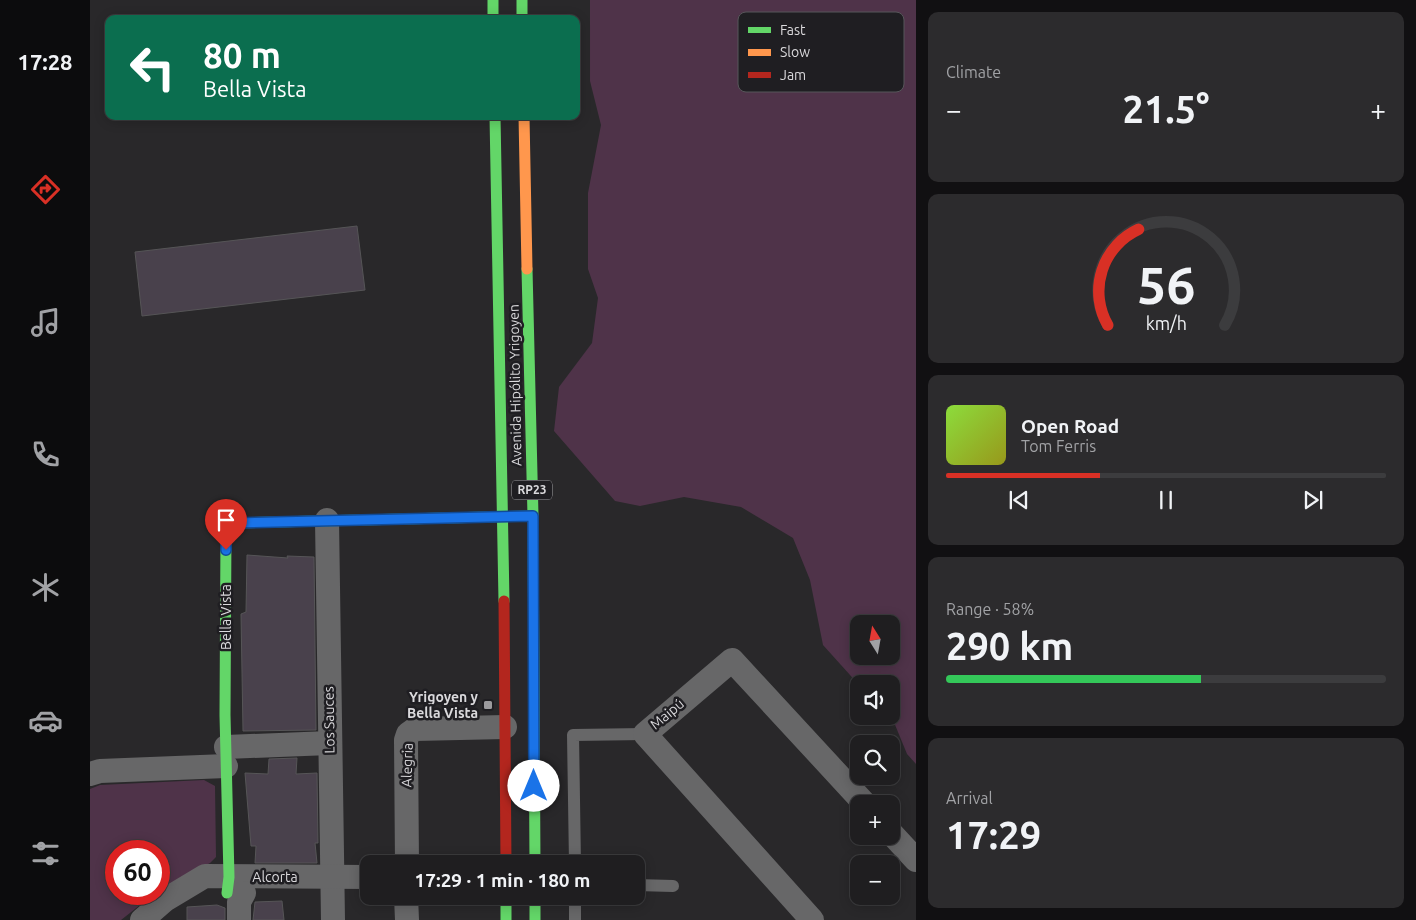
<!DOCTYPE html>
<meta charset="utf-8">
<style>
body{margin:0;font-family:Ubuntu,sans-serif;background:#2c2b2d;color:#f1f3f6;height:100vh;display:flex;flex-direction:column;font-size:19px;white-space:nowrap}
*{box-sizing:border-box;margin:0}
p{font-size:16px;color:#a1a2a5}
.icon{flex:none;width:28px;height:28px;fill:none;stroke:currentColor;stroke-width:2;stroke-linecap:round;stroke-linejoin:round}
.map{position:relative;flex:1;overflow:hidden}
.drawer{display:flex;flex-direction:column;gap:12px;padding:12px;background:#111012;width:500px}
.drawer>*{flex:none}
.hud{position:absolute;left:15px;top:15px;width:475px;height:105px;border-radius:10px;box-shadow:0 2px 12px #0003,0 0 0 1px #3c3c3e;background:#0b6e4f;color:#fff;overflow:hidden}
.needle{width:32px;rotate:349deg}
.buttons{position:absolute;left:760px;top:615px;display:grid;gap:10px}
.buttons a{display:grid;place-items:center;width:50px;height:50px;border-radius:10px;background:#1f1e20;box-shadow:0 2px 12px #0003,0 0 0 1px #3c3c3e;font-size:25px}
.speed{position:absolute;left:15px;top:840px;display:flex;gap:10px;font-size:25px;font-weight:700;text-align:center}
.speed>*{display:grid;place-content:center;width:65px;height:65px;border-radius:50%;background:#1f1e20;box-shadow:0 2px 12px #0003,0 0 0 1px #3c3c3e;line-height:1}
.speed .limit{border:8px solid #d22;background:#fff;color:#111}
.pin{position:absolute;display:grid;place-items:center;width:42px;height:42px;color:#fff;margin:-51px -21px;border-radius:50% 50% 50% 0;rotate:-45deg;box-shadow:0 0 5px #0007}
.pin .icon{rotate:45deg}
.me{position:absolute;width:55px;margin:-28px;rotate:0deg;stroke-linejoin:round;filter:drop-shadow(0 0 4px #0008)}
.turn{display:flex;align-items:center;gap:18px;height:105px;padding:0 15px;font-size:22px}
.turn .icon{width:65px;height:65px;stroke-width:2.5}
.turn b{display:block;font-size:35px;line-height:42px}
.big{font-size:38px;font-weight:700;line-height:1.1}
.drawer .card{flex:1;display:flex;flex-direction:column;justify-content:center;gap:8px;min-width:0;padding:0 18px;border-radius:10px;background:#2c2b2d}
.drawer .dial{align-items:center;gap:0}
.dial svg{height:130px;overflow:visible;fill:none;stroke:#3c3c3e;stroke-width:7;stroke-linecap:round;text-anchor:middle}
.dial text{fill:#f1f3f6;stroke:none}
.song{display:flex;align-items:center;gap:15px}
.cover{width:60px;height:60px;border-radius:8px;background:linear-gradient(135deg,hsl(90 70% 55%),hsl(60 70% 35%))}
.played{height:5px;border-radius:2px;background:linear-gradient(90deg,#d93025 35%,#3c3c3e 35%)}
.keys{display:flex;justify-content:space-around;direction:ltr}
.heat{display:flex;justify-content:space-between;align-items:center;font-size:28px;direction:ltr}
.charge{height:8px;border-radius:4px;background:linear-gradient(90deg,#34c759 58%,#3c3c3e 0)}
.trip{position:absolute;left:270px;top:855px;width:285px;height:50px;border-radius:10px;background:#1f1e20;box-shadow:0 2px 12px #0003,0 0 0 1px #3c3c3e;font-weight:700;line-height:50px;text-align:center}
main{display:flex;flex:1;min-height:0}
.dock{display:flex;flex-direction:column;width:90px;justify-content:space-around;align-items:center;background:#0c0c0d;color:#a1a2a5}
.dock .icon{width:35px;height:35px}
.dock .selected{color:#d93025}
.dock b{font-size:22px;color:#f1f3f6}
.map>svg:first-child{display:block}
</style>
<main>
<nav class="dock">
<b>17:28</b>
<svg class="icon selected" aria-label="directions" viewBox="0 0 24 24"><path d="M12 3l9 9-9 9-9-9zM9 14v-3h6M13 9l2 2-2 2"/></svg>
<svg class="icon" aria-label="music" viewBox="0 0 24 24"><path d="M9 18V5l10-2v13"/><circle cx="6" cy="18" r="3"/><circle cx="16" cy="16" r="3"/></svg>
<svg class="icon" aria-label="phone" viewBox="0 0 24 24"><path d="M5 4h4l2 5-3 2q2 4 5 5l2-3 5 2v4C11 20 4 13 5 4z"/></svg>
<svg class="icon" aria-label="climate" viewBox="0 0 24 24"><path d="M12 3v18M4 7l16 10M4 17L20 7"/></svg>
<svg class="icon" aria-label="car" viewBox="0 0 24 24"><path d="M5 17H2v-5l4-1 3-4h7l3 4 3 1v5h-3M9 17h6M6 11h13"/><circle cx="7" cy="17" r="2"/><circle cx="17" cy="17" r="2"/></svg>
<svg class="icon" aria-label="filters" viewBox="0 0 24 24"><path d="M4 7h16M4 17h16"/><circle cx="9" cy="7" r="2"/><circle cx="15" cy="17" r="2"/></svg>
</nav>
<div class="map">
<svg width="826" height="920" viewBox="0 0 826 920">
<rect width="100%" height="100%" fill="#29282a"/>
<!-- green -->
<g fill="#4f3349" fill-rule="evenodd">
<path d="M 500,0 L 826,0 L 826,764 L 817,754 L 801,715 L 801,684 L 769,685 L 733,645 L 720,580 L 703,538 L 651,507 L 594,497 L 550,506 L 525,501 L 464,431 L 469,387 L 502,343 L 508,298 L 498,269 L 498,193 L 511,125 L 500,81 ZM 769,624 L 801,624 L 801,656 L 769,656 Z"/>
<path d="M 114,780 L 125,786 L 126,857 L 120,863 L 69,890 L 69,851 L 26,851 L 26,894 L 64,894 L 31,920 L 0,920 L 0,789 L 10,785 Z"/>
</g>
<!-- building -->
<g fill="#49414c" stroke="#565557">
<path d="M 267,226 L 275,290 L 52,316 L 45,252 Z"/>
<path d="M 157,555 L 198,558 L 197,556 L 224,557 L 226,730 L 153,731 L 151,614 L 156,612 Z"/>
<path d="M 207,758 L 206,774 L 227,773 L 228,843 L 225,843 L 227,863 L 165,863 L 166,846 L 161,846 L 155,773 L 178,774 L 179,759 Z"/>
<path d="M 192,901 L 194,920 L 163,920 L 165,902 Z"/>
<path d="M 127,905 L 135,908 L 135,920 L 97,920 L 97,907 Z"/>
</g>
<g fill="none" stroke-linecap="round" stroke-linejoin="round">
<!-- lane -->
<g stroke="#676768" stroke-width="12">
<path d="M 485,864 L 483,735 L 555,734"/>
<path d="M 546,885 L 583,886"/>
<path d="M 485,896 L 485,920"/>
</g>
<!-- street -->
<g stroke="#676768" stroke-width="24">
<path d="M 237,520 L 243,920"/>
<path d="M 136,747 L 240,743"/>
<path d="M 0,774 L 10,771 L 136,766"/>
<path d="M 801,833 L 826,860"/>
<path d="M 317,864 L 316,740 L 318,734 L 325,729 L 415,727"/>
<path d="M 316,896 L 317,920"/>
<path d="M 52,920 L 75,900 L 115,876 L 279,877"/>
<path d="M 149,920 L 149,902 L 154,893"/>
<path d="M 722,920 L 555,734 L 642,660 L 775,804"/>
</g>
<!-- fast -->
<g stroke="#63d668" stroke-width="11">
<path d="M 403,0 L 403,19"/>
<path d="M 432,0 L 432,19"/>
<path d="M 405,116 L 414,601"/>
<path d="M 437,269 L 443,516 L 445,864"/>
<path d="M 137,893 L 139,877 L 135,715 L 136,531 L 144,523 L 443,516"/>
<path d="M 416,896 L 416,920"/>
<path d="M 445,896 L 445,920"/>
</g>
<!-- slow -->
<path stroke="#ff974d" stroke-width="11" d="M 434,116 L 437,269"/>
<!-- jam -->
<path stroke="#b3261e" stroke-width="11" d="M 414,601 L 416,864"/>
</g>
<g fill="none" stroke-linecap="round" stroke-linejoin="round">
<!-- route casing -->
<g stroke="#114b97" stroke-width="12">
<path id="route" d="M 136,550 L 136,531 L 144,523 L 443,516 L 444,786"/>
</g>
<!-- route -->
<use href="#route" stroke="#1a73e8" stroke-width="9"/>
</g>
<!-- markers -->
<rect fill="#9c9b9e" stroke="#1f1e22" stroke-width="2" x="393" y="700" width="10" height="10" rx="2.5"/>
<g text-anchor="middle" stroke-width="5" stroke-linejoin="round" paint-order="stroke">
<!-- shield labels -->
<rect fill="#1f1e22" stroke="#a2a1a4" stroke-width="1" x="422" y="480.5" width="40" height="19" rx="4"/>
<g font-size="12" font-weight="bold" fill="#dad9dc">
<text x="442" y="494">RP23</text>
</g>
<!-- street labels -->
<g font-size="14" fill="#dad9dc" stroke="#1f1e22">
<text transform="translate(425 385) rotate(-91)" y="5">Avenida Hipólito Yrigoyen</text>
<text transform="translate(136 617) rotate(-90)" y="5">Bella Vista</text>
<text transform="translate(577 714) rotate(-40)" y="5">Maipú</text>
<text transform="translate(239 720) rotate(-91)" y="5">Los Sauces</text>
<text transform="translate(317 765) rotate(-88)" y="5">Alegria</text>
<text x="185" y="882">Alcorta</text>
</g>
<!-- poi labels -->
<g font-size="14" font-weight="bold" fill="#dad9dc" stroke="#1f1e22" text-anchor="end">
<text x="388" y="702">Yrigoyen y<tspan x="388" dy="16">Bella Vista</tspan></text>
</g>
</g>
<!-- legend -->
<rect x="648" y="12" width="166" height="80" rx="8" fill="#1f1e22" stroke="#57565a" stroke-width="1"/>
<rect x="658" y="27" width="23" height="6" fill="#63d668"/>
<rect x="658" y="49" width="23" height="7" fill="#ff974d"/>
<rect x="658" y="72" width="23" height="6" fill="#b3261e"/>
<g font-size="14" fill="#dad9dc">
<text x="690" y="35">Fast</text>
<text x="690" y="57">Slow</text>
<text x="690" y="80">Jam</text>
</g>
</svg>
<div class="buttons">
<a><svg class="needle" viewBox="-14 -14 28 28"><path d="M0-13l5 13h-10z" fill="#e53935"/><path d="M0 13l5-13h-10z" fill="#a1a2a5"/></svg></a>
<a><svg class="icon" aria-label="sound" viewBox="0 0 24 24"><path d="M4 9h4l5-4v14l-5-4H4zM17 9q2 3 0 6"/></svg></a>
<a><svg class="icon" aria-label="search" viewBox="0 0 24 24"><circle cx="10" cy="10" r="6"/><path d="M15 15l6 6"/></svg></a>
<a>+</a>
<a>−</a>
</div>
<div class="speed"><div class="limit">60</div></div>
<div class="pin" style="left:136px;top:550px;background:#d93025"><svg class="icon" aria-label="arrive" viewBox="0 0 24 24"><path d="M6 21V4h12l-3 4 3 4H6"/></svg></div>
<svg class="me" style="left:444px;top:786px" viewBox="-20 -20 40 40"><circle r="19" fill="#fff"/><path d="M0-13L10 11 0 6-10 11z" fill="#1a73e8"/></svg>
<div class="trip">17:29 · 1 min · 180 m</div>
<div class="hud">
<div class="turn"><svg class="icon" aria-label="left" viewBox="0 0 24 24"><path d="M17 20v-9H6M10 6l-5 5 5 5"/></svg><div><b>80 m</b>Bella Vista</div></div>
</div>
</div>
<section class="drawer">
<div class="card"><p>Climate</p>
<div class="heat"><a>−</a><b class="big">21.5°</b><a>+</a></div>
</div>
<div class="card dial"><svg viewBox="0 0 100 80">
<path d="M14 69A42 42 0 1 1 86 69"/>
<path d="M14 69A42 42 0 0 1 33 10" stroke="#d93025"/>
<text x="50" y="56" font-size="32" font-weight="700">56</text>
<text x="50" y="72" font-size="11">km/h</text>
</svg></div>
<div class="card">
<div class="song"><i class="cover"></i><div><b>Open Road</b><p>Tom Ferris</p></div></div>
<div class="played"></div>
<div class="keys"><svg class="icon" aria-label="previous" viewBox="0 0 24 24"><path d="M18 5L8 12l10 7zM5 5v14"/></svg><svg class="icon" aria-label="pause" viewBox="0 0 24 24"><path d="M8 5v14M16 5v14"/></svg><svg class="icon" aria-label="next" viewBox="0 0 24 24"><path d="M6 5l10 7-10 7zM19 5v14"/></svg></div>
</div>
<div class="card"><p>Range · 58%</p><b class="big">290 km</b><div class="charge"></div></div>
<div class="card"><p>Arrival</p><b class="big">17:29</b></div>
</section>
</main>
